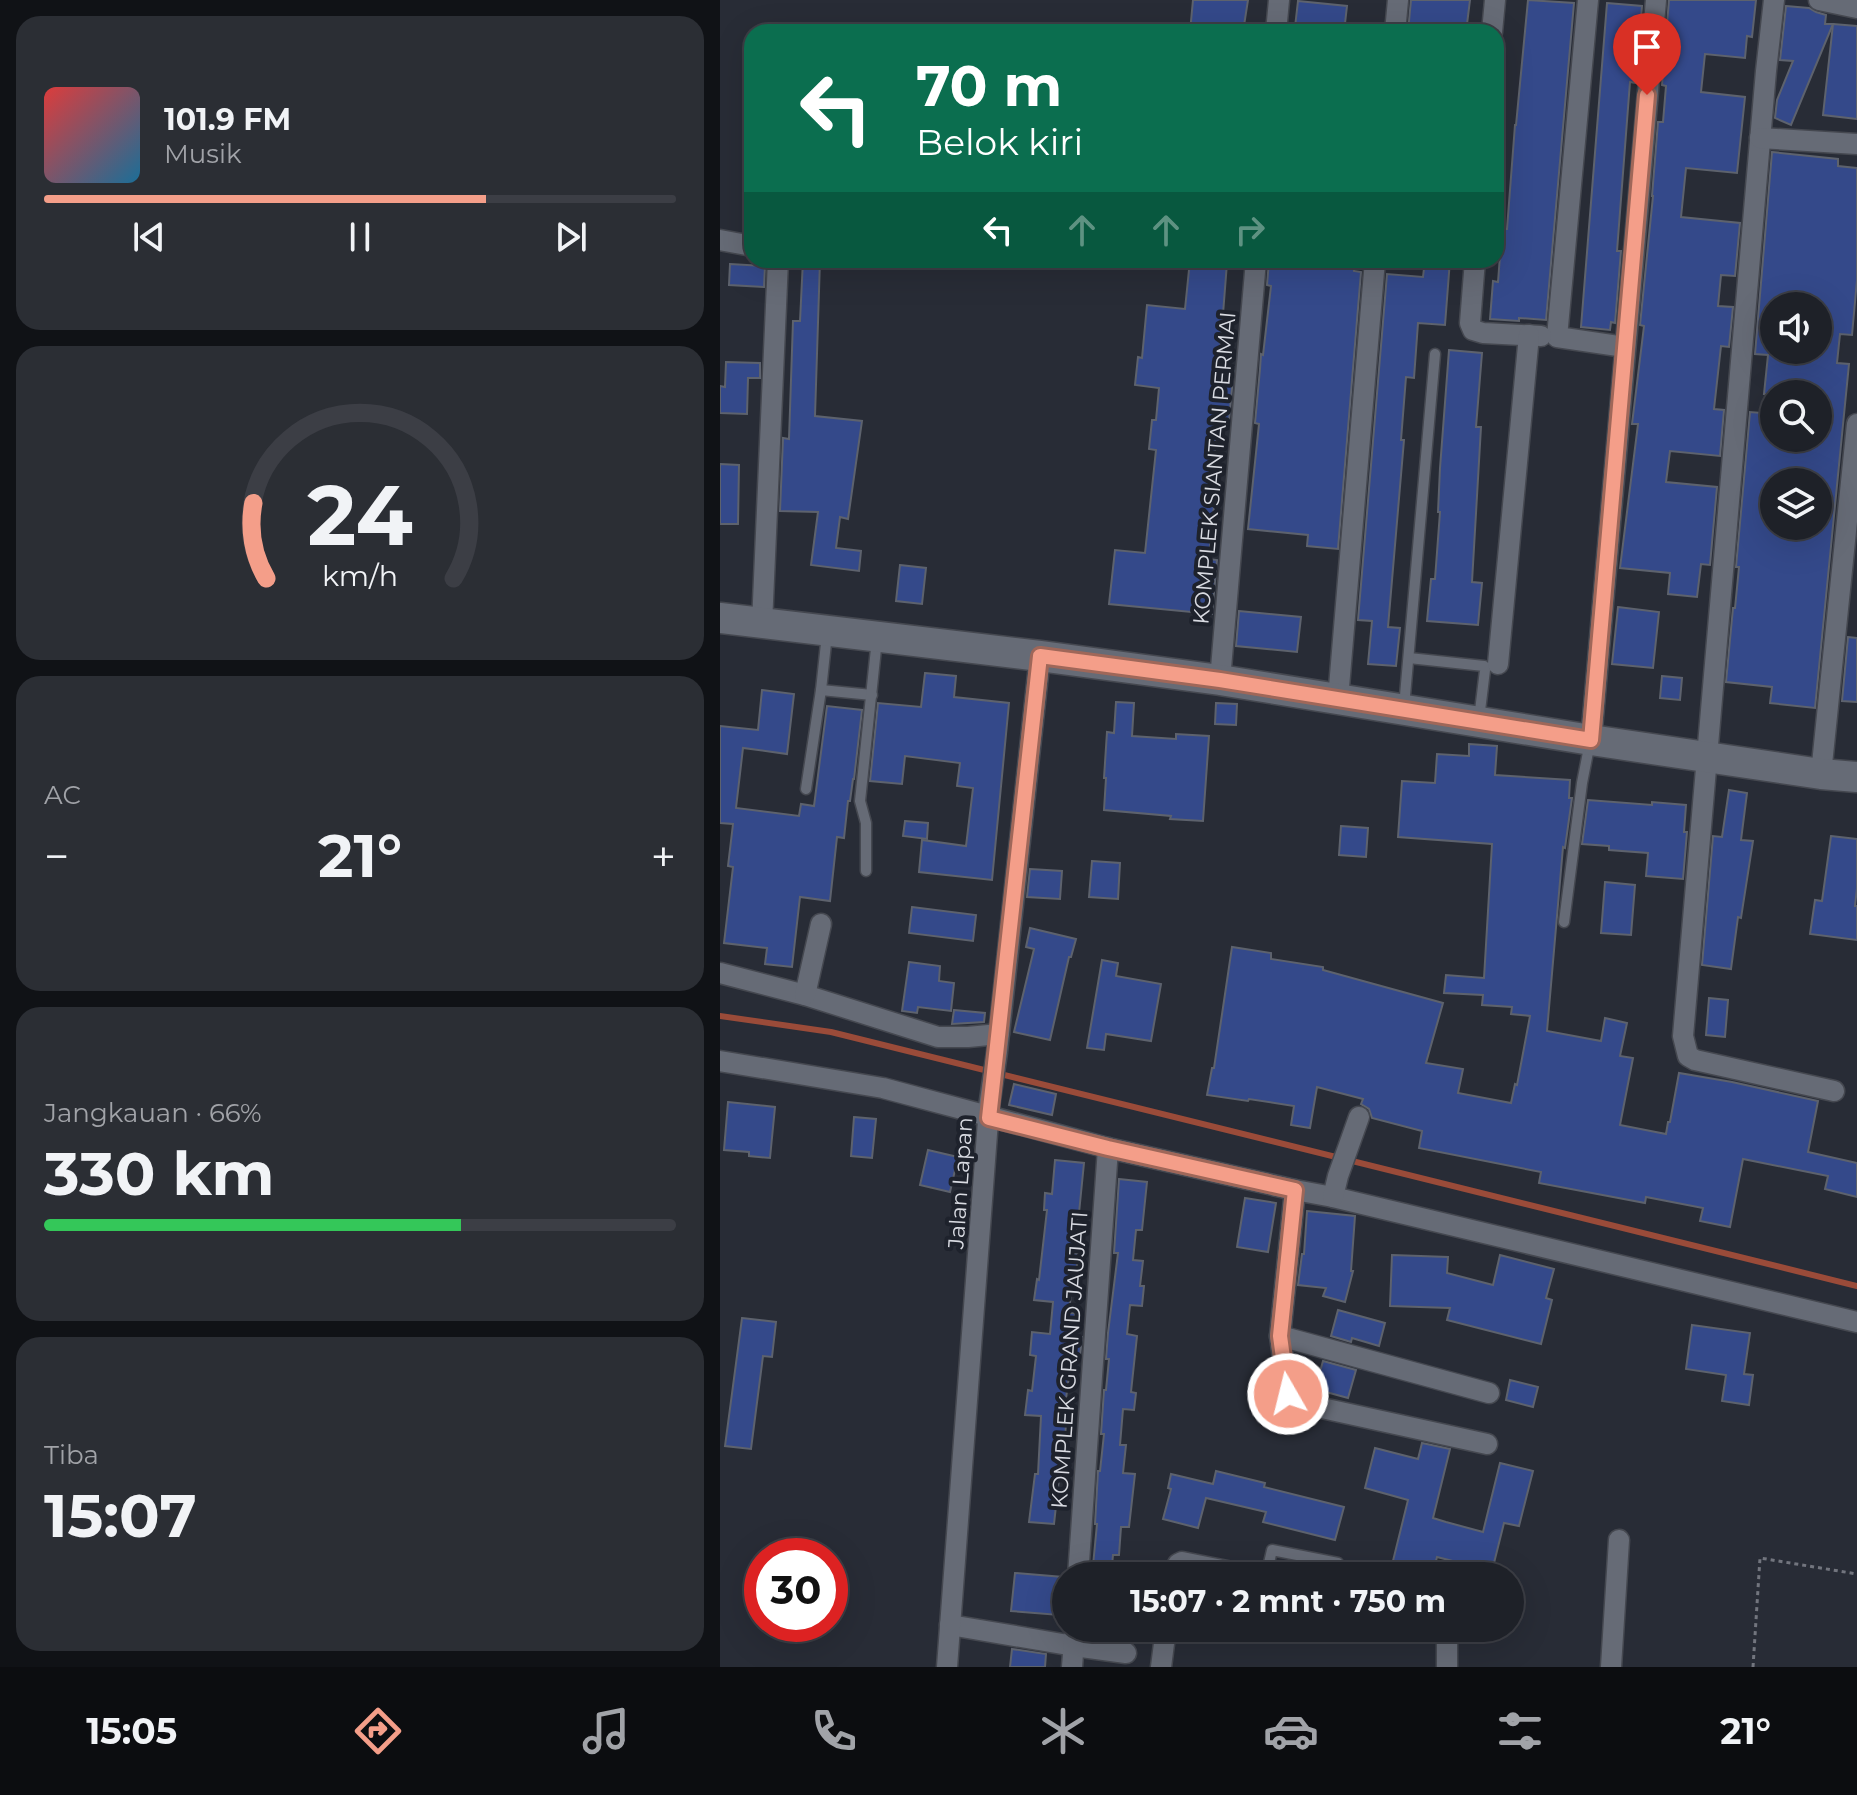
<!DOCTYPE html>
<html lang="id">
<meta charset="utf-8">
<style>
body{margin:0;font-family:Montserrat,sans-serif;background:#2b2e34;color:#f1f3f6;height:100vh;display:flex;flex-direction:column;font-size:30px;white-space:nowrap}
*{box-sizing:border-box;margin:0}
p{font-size:26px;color:#a1a3a8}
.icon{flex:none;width:44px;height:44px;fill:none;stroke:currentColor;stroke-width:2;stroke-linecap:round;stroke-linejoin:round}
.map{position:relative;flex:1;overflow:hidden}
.side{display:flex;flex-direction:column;gap:16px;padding:16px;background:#101216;width:720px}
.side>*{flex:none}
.top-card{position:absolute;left:24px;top:24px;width:760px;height:244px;border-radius:24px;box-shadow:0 8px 32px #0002,0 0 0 2px #3c3e45;background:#0b6e4f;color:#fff;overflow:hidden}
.buttons{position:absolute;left:1040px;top:292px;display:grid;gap:16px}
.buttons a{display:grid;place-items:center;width:72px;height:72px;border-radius:50%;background:#1e2128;box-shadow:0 8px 32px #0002,0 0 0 2px #3c3e45;font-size:40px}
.speed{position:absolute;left:24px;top:1538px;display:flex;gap:16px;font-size:40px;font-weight:700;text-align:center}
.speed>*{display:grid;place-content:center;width:104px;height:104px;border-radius:50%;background:#1e2128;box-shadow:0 8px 32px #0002,0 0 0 2px #3c3e45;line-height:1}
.speed .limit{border:12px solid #d22;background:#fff;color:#111}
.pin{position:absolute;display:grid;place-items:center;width:68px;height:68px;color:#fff;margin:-82px -34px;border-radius:50% 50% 50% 0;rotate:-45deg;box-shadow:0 0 8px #0007}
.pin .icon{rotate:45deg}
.me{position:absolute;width:88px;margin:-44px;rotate:352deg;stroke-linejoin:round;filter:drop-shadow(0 0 6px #0008)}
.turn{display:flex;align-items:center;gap:28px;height:168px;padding:0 40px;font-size:36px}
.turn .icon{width:104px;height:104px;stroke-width:2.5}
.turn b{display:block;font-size:56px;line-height:68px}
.lanes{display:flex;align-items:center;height:76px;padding:0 40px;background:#0003;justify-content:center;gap:40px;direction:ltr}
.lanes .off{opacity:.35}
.big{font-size:60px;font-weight:700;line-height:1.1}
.side .tile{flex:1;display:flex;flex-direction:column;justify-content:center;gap:12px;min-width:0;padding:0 28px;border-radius:24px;background:#2b2e34}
.side .dial{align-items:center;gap:0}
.dial svg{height:208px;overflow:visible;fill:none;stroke:#3c3e45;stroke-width:7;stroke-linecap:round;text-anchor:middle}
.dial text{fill:#f1f3f6;stroke:none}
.song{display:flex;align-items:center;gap:24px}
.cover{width:96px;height:96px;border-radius:12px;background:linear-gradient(135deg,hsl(0 70% 55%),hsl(200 70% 35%))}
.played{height:8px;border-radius:4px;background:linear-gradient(90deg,#f49e89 70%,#3c3e45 70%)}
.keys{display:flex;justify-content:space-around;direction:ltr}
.heat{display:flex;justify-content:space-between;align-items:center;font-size:44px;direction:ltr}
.charge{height:12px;border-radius:6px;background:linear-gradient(90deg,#34c759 66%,#3c3e45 0)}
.trip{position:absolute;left:332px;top:1562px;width:472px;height:80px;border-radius:40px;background:#1e2128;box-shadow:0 8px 32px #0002,0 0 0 2px #3c3e45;font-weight:700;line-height:80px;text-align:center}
.dock{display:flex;height:128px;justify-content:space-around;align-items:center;background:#0c0d10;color:#a1a3a8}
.dock .icon{width:56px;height:56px}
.dock .active{color:#f49e89}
.dock b{font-size:36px;color:#f1f3f6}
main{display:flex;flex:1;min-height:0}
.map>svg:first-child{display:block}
</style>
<main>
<section class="side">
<div class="tile">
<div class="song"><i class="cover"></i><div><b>101.9 FM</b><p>Musik</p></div></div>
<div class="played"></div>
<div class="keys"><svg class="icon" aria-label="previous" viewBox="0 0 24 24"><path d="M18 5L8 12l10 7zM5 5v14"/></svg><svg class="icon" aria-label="pause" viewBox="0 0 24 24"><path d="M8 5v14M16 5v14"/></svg><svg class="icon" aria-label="next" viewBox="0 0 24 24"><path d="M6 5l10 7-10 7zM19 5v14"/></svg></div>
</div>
<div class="tile dial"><svg viewBox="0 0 100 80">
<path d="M14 69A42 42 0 1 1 86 69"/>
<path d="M14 69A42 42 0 0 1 9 40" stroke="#f49e89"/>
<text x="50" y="56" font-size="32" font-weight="700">24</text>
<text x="50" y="72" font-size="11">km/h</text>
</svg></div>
<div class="tile"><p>AC</p>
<div class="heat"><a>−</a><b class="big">21°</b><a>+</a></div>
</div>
<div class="tile"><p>Jangkauan · 66%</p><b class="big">330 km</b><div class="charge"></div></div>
<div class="tile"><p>Tiba</p><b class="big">15:07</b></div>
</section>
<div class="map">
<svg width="1137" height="1667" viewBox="0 0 1137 1667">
<rect width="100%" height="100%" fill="#282c36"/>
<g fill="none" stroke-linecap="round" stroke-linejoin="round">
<!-- stream -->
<path stroke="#9a4b39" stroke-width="6" d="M 0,1016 L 111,1032 L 1137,1286"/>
</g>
<!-- building -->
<g fill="#34498a" stroke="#5d626d" stroke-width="2" fill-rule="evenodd">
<path d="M 473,0 L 528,0 L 523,32 L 470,32 Z"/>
<path d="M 691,0 L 750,0 L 746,32 L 688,32 Z"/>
<path d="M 808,0 L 854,3 L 826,320 L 799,318 L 799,321 L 770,319 L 773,281 L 778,282 L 782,229 L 787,229 L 795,125 L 796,125 Z"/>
<path d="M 949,0 L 1036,0 L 1032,37 L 1027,36 L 1025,58 L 985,54 L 981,92 L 1025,97 L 1017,173 L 966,168 L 961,217 L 1020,223 L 1015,276 L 1001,275 L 998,306 L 1013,307 L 1009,347 L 1001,346 L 994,409 L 1004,410 L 1000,456 L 950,451 L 946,482 L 997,487 L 990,565 L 981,564 L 977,597 L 948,594 L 950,573 L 900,568 L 918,424 L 912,424 L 924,326 L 920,325 L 933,196 L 932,196 L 938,122 L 943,122 L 946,86 L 942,85 Z"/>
<path d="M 578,1 L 627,6 L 624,32 L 575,27 Z"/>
<path d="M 887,3 L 922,6 L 916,83 L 910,82 L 897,251 L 901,251 L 895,323 L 891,322 L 890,330 L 861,327 Z"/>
<path d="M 1066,6 L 1089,8 L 1096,12 L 1106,15 L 1105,24 L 1113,24 L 1071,125 L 1055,118 L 1057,100 L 1073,61 L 1060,60 Z"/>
<path d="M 1113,24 L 1137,26 L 1137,119 L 1103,115 Z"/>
<path d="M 1052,152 L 1118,159 L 1118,166 L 1137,168 L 1137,280 L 1132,335 L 1120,334 L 1117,363 L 1129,364 L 1095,708 L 1050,703 L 1052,687 L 1006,682 L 1013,608 L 1015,608 L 1019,567 L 1016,567 L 1030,412 L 1054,414 L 1054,438 L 1098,438 L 1098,394 L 1044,394 L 1048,355 L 1035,354 ZM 1054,306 L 1098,306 L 1098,350 L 1054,350 ZM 1054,482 L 1098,482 L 1098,526 L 1054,526 Z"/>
<path d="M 83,260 L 100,260 L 95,416 L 142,421 L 128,519 L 120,517 L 116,548 L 141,551 L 139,571 L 91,565 L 98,512 L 60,511 L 63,438 L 69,439 L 73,321 L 80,321 Z"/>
<path d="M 470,260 L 507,263 L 499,365 L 514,367 L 509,420 L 498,419 L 494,462 L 498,463 L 489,559 L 497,560 L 492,614 L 389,604 L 395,550 L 425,553 L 436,450 L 429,449 L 432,420 L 436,420 L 439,388 L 415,385 L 418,357 L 422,358 L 427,305 L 465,309 Z"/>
<path d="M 609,260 L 635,260 L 634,271 L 641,272 L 618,549 L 587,546 L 588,535 L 528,529 L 539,424 L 535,423 L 540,369 L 541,354 L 543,355 L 551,286 L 547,285 L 549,261 L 608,267 Z"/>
<path d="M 705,260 L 730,260 L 725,325 L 698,323 L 694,378 L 686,377 L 681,440 L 684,440 L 668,627 L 680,628 L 676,666 L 648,664 L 652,621 L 638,620 L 667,274 L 703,277 Z"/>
<path d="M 10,264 L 45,266 L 44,287 L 9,285 Z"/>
<path d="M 729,350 L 762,353 L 756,427 L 761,427 L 752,582 L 762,583 L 758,625 L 707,621 L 711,579 L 715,579 L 720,512 L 718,512 L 720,468 Z"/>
<path d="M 6,362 L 40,363 L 40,378 L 28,378 L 27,414 L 0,413 L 0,386 L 5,387 Z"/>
<path d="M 0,464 L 19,465 L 18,524 L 0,524 Z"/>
<path d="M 180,565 L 206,568 L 202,604 L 176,601 Z"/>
<path d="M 898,607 L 939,612 L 933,668 L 892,664 Z"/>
<path d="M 519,611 L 581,617 L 577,652 L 516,646 Z"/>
<path d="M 1128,637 L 1137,638 L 1137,702 L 1122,701 Z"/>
<path d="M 205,673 L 236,676 L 234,697 L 289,703 L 272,880 L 199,872 L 202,840 L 246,846 L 253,788 L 237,786 L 240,763 L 185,756 L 182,784 L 150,781 L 158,703 L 201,707 Z"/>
<path d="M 942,676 L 962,678 L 960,700 L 940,698 Z"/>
<path d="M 42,690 L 74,694 L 67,754 L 23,748 L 16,808 L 79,816 L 81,804 L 94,806 L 107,706 L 142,710 L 134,779 L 133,779 L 130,801 L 128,801 L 124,838 L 117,837 L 110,901 L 80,897 L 72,967 L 45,964 L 47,948 L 4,943 L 13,867 L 8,866 L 13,824 L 0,823 L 0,726 L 38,730 Z"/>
<path d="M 396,702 L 414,703 L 412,736 L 456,739 L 456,734 L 489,736 L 483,821 L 450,819 L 451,816 L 384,810 L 386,778 L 384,778 L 387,732 L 394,733 Z"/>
<path d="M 496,703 L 517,704 L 516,725 L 495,724 Z"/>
<path d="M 749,744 L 777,746 L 775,775 L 850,780 L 849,798 L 852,798 L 845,848 L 843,847 L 827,1031 L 881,1041 L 885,1018 L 907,1023 L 900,1056 L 913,1058 L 900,1125 L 946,1134 L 948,1122 L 950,1122 L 959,1073 L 1012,1082 L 1098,1101 L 1088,1152 L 1137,1163 L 1137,1197 L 1105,1189 L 1108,1176 L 1023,1159 L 1010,1227 L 980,1221 L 983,1208 L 926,1197 L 925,1203 L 819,1183 L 821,1172 L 699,1148 L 702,1131 L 652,1118 L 649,1109 L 641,1104 L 643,1099 L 597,1087 L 590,1128 L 571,1125 L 574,1106 L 529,1099 L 528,1101 L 487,1095 L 492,1068 L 494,1068 L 512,947 L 551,953 L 551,959 L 603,967 L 603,970 L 723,1003 L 706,1063 L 743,1069 L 738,1093 L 791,1103 L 795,1084 L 797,1085 L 810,1016 L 791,1014 L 792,1007 L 762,1005 L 763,995 L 724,993 L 726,975 L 764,978 L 772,844 L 678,837 L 682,781 L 715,783 L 717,754 L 749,756 Z"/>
<path d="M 1009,790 L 1027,793 L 1021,840 L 1033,841 L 1021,918 L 1018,917 L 1011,969 L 982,965 L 993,836 L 1002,837 Z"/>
<path d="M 868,800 L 932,805 L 932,802 L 966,805 L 964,832 L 967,832 L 963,879 L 926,876 L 928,853 L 889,850 L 889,846 L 862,844 Z"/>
<path d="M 185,821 L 208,823 L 207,839 L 183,836 Z"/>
<path d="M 621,826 L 648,828 L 646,857 L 619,855 Z"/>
<path d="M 1111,836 L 1137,839 L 1137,888 L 1135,906 L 1137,906 L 1137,940 L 1090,934 L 1095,900 L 1102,901 Z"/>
<path d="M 372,861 L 400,863 L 398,899 L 369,897 Z"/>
<path d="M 310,869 L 342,871 L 340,899 L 307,897 Z"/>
<path d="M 885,882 L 915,885 L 911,935 L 881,933 Z"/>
<path d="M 192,907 L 256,915 L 253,941 L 189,933 Z"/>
<path d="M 310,928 L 356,939 L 351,957 L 349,957 L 330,1040 L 294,1032 L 314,949 L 306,947 Z"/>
<path d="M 382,960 L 398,963 L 396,976 L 441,984 L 431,1041 L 386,1034 L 384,1050 L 367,1048 Z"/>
<path d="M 189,962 L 220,966 L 219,981 L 234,983 L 231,1011 L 198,1007 L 197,1013 L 182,1011 Z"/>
<path d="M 989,998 L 1008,1000 L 1005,1037 L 986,1035 Z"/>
<path d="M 234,1010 L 265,1013 L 264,1022 L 232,1024 Z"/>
<path d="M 294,1084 L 336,1094 L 332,1115 L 289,1105 Z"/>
<path d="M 8,1102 L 55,1107 L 50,1158 L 29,1156 L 29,1152 L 4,1150 Z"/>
<path d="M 134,1117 L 156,1119 L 152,1158 L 131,1156 Z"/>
<path d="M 208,1150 L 238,1157 L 230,1192 L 200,1185 Z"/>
<path d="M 335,1160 L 364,1163 L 359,1213 L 357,1213 L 353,1253 L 358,1254 L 356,1273 L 353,1273 L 349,1313 L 355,1313 L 353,1336 L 362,1337 L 360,1356 L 357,1356 L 356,1359 L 351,1359 L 343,1423 L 346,1423 L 345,1443 L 343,1443 L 334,1524 L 309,1522 L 315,1474 L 318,1474 L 321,1416 L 305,1415 L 308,1390 L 312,1391 L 316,1356 L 310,1355 L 312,1332 L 330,1334 L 333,1302 L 314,1300 L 317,1279 L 319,1280 L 327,1210 L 324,1210 L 325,1193 L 332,1194 Z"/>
<path d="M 399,1179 L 427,1182 L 422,1230 L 416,1230 L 413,1260 L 423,1261 L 420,1286 L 424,1286 L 422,1306 L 410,1305 L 407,1334 L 417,1336 L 411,1392 L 416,1393 L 414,1410 L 403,1409 L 400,1445 L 406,1445 L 403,1473 L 415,1474 L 409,1527 L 401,1527 L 399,1555 L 393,1555 L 391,1576 L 372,1576 L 377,1524 L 375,1524 L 378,1471 L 380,1471 L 384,1434 L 381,1434 L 384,1390 L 386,1390 L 389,1359 L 386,1359 L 388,1333 L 398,1253 L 394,1253 Z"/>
<path d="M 525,1198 L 556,1203 L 548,1252 L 517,1247 Z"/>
<path d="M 587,1211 L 635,1216 L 631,1271 L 633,1271 L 625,1302 L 603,1296 L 606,1288 L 578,1285 L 582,1254 L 584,1254 Z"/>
<path d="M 672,1255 L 728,1257 L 727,1273 L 773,1285 L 780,1255 L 834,1269 L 826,1298 L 832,1300 L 821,1344 L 727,1320 L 730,1308 L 670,1306 Z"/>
<path d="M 618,1310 L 665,1323 L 659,1346 L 632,1338 L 631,1342 L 611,1336 Z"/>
<path d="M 22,1318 L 56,1322 L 52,1357 L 43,1356 L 31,1449 L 5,1446 Z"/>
<path d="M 972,1325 L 1030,1333 L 1024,1374 L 1033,1375 L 1029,1405 L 1002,1401 L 1006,1375 L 966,1369 Z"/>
<path d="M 603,1361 L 636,1370 L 628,1398 L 595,1389 Z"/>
<path d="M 790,1380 L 818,1387 L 813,1407 L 786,1400 Z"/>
<path d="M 702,1443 L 730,1449 L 713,1518 L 726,1522 L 763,1532 L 780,1463 L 813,1471 L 799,1526 L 784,1523 L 772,1571 L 717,1557 L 712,1576 L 681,1576 L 670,1573 L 688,1500 L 645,1488 L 655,1448 L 698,1459 Z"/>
<path d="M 496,1471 L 545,1483 L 544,1487 L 624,1507 L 615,1540 L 543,1522 L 546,1512 L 486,1498 L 478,1528 L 443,1519 L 451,1489 L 448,1488 L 451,1474 L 493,1484 Z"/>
<path d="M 295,1573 L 343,1577 L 339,1615 L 291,1611 Z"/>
<path d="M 292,1649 L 326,1654 L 325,1667 L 290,1667 Z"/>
</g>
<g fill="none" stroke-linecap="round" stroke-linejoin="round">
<!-- lane casing -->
<g stroke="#454850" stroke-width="13">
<g id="lane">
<path d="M 689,658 L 764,666 L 765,670 L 759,719"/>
<path d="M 101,690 L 152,695"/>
<path d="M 684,707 L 715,354"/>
<path d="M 86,789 L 101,690 L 107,634"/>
<path d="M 146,871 L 146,823 L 140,801 L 157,639"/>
<path d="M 844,922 L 862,783 L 870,742"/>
<path d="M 546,1576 L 552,1550 L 618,1563 L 615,1576"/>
</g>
</g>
<!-- street casing -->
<g stroke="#454850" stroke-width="23">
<g id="street">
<path d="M 868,0 L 837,337 L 905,347"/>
<path d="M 1054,0 L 1046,71 L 963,1036 L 968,1056 L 975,1060 L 1114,1091"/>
<path d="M 1099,0 L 1137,8"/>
<path d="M 556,32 L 559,0"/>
<path d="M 675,32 L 678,0"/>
<path d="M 772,32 L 775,0"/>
<path d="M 1040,138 L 1137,144"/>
<path d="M 0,240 L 32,246"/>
<path d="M 755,260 L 750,323 L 753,330 L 763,333 L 821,336"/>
<path d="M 42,624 L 58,260"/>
<path d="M 778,664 L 809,335"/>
<path d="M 500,680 L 536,260"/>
<path d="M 618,699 L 655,260"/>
<path d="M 871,740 L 936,0"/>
<path d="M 1101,774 L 1137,424"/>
<path d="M 0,973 L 85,995 L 218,1037 L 248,1037 L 279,1034"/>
<path d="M 85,995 L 101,924"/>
<path d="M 0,1061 L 163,1088 L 388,1148 L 575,1190 L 613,1197 L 1137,1322"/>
<path d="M 575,1190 L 560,1336 L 568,1394 L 579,1403 L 767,1444"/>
<path d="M 613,1197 L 618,1176 L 639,1117"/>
<path d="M 560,1336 L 769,1393"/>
<path d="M 358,1576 L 388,1148"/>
<path d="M 454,1576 L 458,1564 L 462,1562 L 532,1576"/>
<path d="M 230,1625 L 354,1646 L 406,1653"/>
<path d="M 227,1667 L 269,1107 L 277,1052 L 320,656"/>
<path d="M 352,1667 L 355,1628"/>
<path d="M 441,1667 L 446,1628"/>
<path d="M 727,1667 L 727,1628"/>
<path d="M 891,1667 L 899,1540"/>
</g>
</g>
<!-- secondary casing -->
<g stroke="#454850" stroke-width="33">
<path id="secondary" d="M 0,618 L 320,656 L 500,680 L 871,740 L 1101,774 L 1137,777"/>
</g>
<!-- path -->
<path stroke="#72757e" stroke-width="3" stroke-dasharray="4 4" stroke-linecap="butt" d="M 1033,1667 L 1040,1558 L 1137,1574"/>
<!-- lane -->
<use href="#lane" stroke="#666b76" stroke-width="10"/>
<!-- street -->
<use href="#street" stroke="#666b76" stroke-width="20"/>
<!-- secondary -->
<use href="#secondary" stroke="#666b76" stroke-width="30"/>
</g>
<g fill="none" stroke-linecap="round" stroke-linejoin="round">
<!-- route casing -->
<g stroke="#9f6759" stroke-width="20">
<path id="route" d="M 568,1394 L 560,1336 L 575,1190 L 388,1148 L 269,1118 L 320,656 L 500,680 L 871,740 L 927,95"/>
</g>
<!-- route -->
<use href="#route" stroke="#f49e89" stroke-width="14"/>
</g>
<g text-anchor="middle" stroke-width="8" stroke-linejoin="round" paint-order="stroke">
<!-- street labels -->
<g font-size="22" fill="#d9dbe2" stroke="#1e222c">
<text transform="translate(494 468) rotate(-85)" y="8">KOMPLEK SIANTAN PERMAI</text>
<text transform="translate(240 1183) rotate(-86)" y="8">Jalan Lapan</text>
<text transform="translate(349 1360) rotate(-86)" y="8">KOMPLEK GRAND JAUJATI</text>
</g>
</g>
</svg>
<div class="buttons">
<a><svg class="icon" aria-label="sound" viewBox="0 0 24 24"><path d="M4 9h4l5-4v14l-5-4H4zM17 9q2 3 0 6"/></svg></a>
<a><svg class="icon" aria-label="search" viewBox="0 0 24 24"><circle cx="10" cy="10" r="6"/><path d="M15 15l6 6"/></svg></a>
<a><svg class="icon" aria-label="layers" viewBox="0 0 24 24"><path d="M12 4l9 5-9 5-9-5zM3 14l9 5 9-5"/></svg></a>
</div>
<div class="speed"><div class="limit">30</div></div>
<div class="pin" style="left:927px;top:95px;background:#d93025"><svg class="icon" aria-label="arrive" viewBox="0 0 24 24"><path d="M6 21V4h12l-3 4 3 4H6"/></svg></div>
<svg class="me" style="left:568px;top:1394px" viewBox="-20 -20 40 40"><circle r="17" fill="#f49e89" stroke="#fff" stroke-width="3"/><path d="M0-11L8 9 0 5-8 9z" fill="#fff"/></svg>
<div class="trip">15:07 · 2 mnt · 750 m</div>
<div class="top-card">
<div class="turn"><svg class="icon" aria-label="left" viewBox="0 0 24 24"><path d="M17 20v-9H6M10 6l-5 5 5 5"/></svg><div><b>70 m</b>Belok kiri</div></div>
<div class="lanes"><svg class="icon" aria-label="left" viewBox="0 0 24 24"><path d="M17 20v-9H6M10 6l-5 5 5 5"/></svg><svg class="icon off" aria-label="ahead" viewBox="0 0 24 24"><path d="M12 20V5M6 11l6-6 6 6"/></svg><svg class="icon off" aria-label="ahead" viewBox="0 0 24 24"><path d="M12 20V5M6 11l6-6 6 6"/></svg><svg class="icon off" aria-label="right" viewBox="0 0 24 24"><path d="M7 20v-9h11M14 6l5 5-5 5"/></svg></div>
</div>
</div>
</main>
<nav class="dock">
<b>15:05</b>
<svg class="icon active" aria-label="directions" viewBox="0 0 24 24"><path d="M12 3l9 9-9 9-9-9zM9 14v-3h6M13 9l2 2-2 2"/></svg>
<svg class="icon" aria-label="music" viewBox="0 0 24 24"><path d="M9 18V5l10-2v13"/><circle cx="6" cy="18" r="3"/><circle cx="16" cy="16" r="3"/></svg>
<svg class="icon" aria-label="phone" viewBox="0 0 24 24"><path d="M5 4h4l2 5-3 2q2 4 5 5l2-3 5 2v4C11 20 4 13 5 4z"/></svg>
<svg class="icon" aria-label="climate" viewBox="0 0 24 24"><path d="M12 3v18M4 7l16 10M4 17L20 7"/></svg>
<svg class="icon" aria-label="car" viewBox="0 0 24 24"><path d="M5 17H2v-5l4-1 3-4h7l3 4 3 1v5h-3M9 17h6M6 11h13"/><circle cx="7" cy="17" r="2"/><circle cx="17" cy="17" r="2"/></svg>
<svg class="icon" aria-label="filters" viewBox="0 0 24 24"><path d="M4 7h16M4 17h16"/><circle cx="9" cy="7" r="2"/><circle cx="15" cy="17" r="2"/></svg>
<b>21°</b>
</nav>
